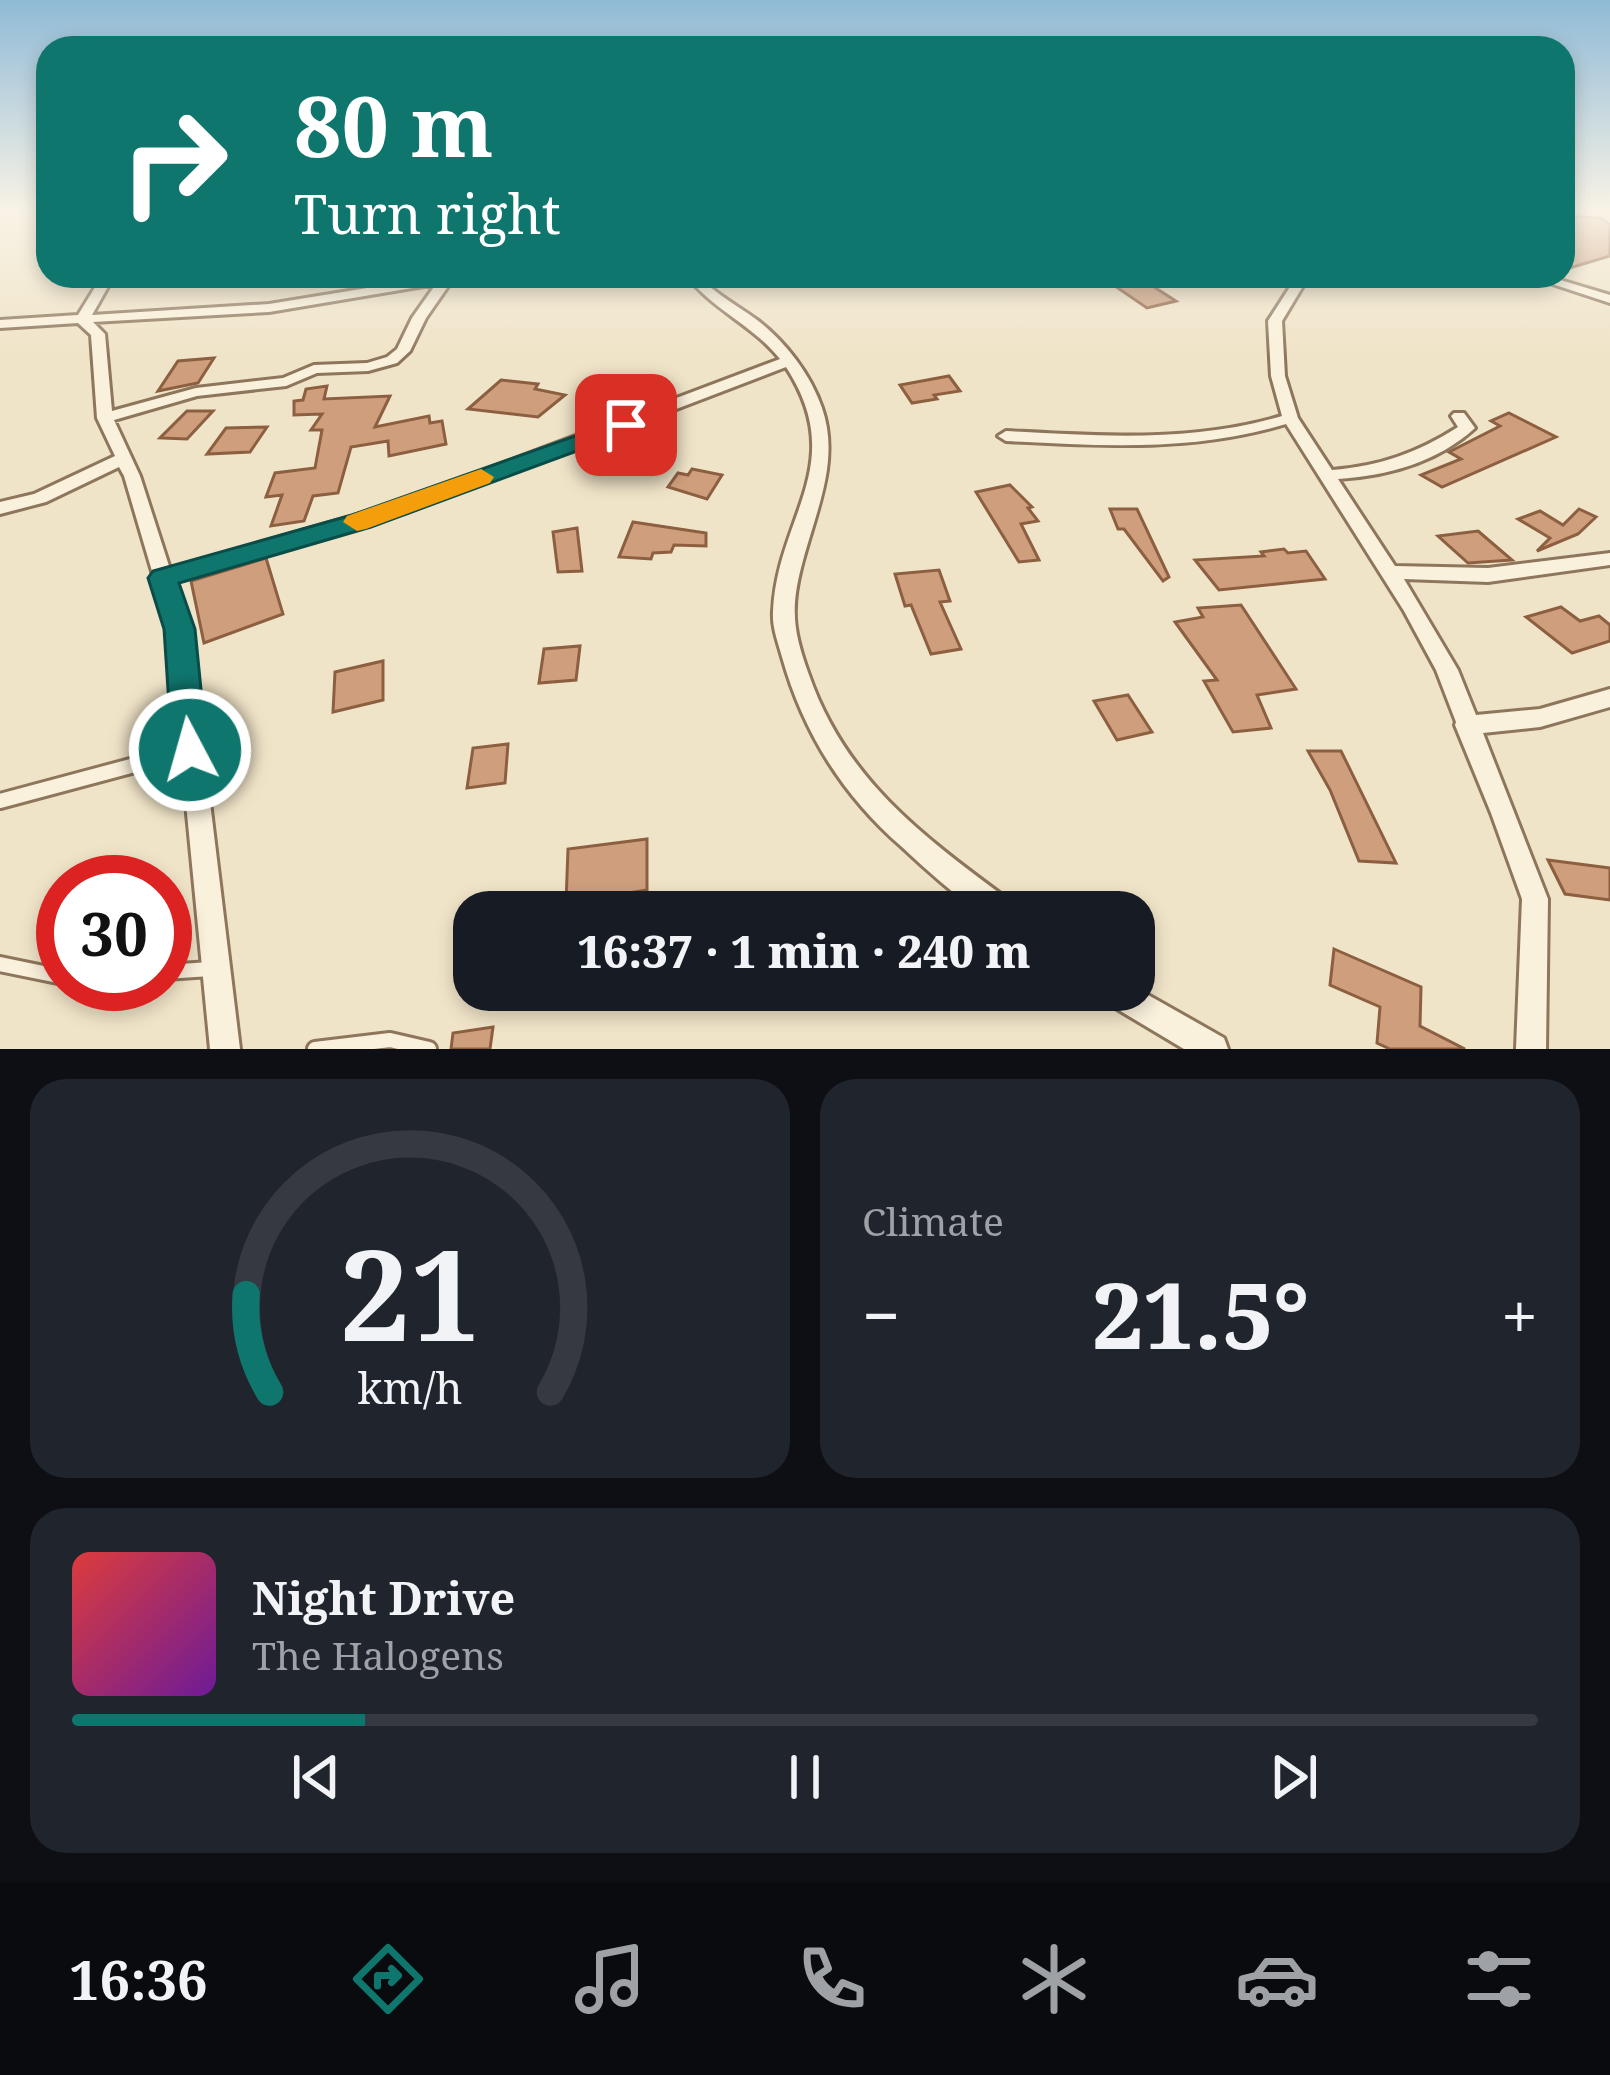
<!DOCTYPE html>
<meta charset="utf-8">
<style>
body{margin:0;font-family:"Noto Serif",serif;background:#20242c;color:#f1f3f6;height:100vh;display:flex;flex-direction:column;font-size:45px;white-space:nowrap}
*{box-sizing:border-box;margin:0}
p{font-size:39px;color:#9ea1a6}
.icon{flex:none;width:66px;height:66px;fill:none;stroke:currentColor;stroke-width:2;stroke-linecap:round;stroke-linejoin:round}
.map{position:relative;height:1049px;overflow:hidden}
.side{display:flex;flex-direction:column;gap:30px;padding:30px;background:#0d0f14;flex:1}
.side>*{flex:none}
.top-card{position:absolute;left:36px;top:36px;width:1539px;height:252px;border-radius:36px;box-shadow:0 6px 18px #0003;background:#0f766e;color:#fff;overflow:hidden}
.speed{position:absolute;left:36px;top:855px;display:flex;gap:24px;font-size:60px;font-weight:700;text-align:center}
.speed>*{display:grid;place-content:center;width:156px;height:156px;border-radius:50%;background:#171b24;box-shadow:0 6px 18px #0003;line-height:1}
.speed .limit{border:18px solid #d22;background:#fff;color:#111}
.pin{position:absolute;display:grid;place-items:center;width:102px;height:102px;color:#fff;margin:-51px;border-radius:24px;box-shadow:0 6px 18px #0006}
.me{position:absolute;width:132px;margin:-66px;rotate:354deg;stroke-linejoin:round;filter:drop-shadow(0 0 9px #0008)}
.turn{display:flex;align-items:center;gap:42px;height:252px;padding:0 60px;font-size:54px}
.turn .icon{width:156px;height:156px;stroke-width:2.5}
.turn b{display:block;font-size:84px;line-height:102px}
.big{font-size:90px;font-weight:800;line-height:1.1}
.side .widget{flex:1;display:flex;flex-direction:column;justify-content:center;gap:18px;min-width:0;padding:0 42px;border-radius:36px;background:#20242c}
.side .dial{align-items:center;gap:0}
.dial svg{height:312px;overflow:visible;fill:none;stroke:#363941;stroke-width:7;stroke-linecap:round;text-anchor:middle}
.dial text{fill:#f1f3f6;stroke:none}
.song{display:flex;align-items:center;gap:36px}
.cover{width:144px;height:144px;border-radius:18px;background:linear-gradient(135deg,hsl(0 70% 55%),hsl(280 70% 35%))}
.played{height:12px;border-radius:6px;background:linear-gradient(90deg,#0f766e 20%,#363941 20%)}
.keys{display:flex;justify-content:space-around;direction:ltr}
.heat{display:flex;justify-content:space-between;align-items:center;font-size:66px;direction:ltr}
.side .tiles{flex:1;display:grid;gap:30px;grid-template-columns:1fr 1fr}
.widget:last-child{grid-column:span 2}
.trip{position:absolute;left:453px;top:891px;width:702px;height:120px;border-radius:36px;background:#171b24;box-shadow:0 6px 18px #0003;font-weight:800;line-height:120px;text-align:center}
.tabs{display:flex;height:192px;justify-content:space-around;align-items:center;background:#090b0e;color:#9ea1a6}
.tabs .icon{width:84px;height:84px}
.tabs .current{color:#0f766e}
.tabs b{font-size:54px;color:#f1f3f6}
.map>svg:first-child{display:block}
</style>
<div class="map">
<svg width="1610" height="1049" viewBox="0 0 1610 1049">
<rect width="100%" height="100%" fill="#f0e4c8"/>
<!-- building -->
<g fill="#cf9f7d" stroke="#8d5f41" stroke-width="3">
<path d="M 1563,216 L 1601,218 L 1610,225 L 1610,256 L 1563,270 Z"/>
<path d="M 1140,278 L 1176,301 L 1147,308 L 1112,284 Z"/>
<path d="M 214,358 L 198,383 L 158,391 L 178,361 Z"/>
<path d="M 949,376 L 960,391 L 934,395 L 937,399 L 912,403 L 900,385 Z"/>
<path d="M 501,380 L 538,384 L 535,389 L 565,395 L 538,417 L 468,409 Z"/>
<path d="M 327,386 L 324,399 L 390,396 L 375,427 L 429,416 L 430,423 L 442,421 L 446,444 L 389,456 L 388,441 L 351,447 L 338,493 L 313,496 L 304,521 L 271,526 L 282,495 L 266,497 L 275,473 L 315,468 L 322,430 L 311,430 L 322,414 L 294,415 L 294,401 L 303,400 L 306,389 Z"/>
<path d="M 187,411 L 213,411 L 187,439 L 160,438 Z"/>
<path d="M 1509,413 L 1556,437 L 1442,487 L 1421,475 L 1461,459 L 1449,452 L 1500,426 L 1491,421 Z"/>
<path d="M 267,427 L 250,452 L 207,454 L 226,428 Z"/>
<path d="M 692,469 L 722,475 L 707,499 L 668,487 L 678,473 L 688,475 Z"/>
<path d="M 1010,485 L 1032,507 L 1028,508 L 1038,521 L 1021,524 L 1039,560 L 1019,562 L 976,492 Z"/>
<path d="M 1110,509 L 1137,509 L 1169,577 L 1163,581 L 1124,529 L 1118,529 Z"/>
<path d="M 1579,509 L 1596,517 L 1578,534 L 1537,551 L 1550,538 L 1518,519 L 1540,511 L 1563,525 Z"/>
<path d="M 633,522 L 706,533 L 706,546 L 674,545 L 671,552 L 653,553 L 651,559 L 619,557 Z"/>
<path d="M 577,528 L 582,571 L 558,572 L 553,532 Z"/>
<path d="M 1478,531 L 1512,560 L 1468,563 L 1438,536 Z"/>
<path d="M 1284,549 L 1288,553 L 1306,551 L 1325,579 L 1219,590 L 1195,560 L 1264,556 L 1261,552 Z"/>
<path d="M 266,558 L 283,614 L 204,643 L 191,581 Z"/>
<path d="M 939,570 L 950,601 L 940,602 L 961,649 L 931,654 L 911,605 L 905,606 L 895,574 Z"/>
<path d="M 1241,605 L 1296,689 L 1257,695 L 1271,728 L 1233,732 L 1204,681 L 1217,680 L 1175,622 L 1203,617 L 1198,608 Z"/>
<path d="M 1561,607 L 1580,621 L 1599,616 L 1610,625 L 1610,641 L 1572,653 L 1526,617 Z"/>
<path d="M 580,646 L 576,680 L 539,683 L 544,649 Z"/>
<path d="M 383,661 L 383,700 L 333,712 L 335,672 Z"/>
<path d="M 1128,695 L 1152,732 L 1117,740 L 1094,701 Z"/>
<path d="M 508,744 L 505,783 L 467,788 L 473,748 Z"/>
<path d="M 1308,751 L 1341,751 L 1396,863 L 1359,861 L 1330,790 Z"/>
<path d="M 647,839 L 647,890 L 566,903 L 568,849 Z"/>
<path d="M 1548,860 L 1610,868 L 1610,900 L 1565,894 Z"/>
<path d="M 1334,949 L 1421,987 L 1420,1026 L 1465,1049 L 1390,1049 L 1377,1043 L 1380,1007 L 1330,985 Z"/>
<path d="M 493,1027 L 490,1049 L 451,1049 L 453,1033 Z"/>
</g>
<g fill="none" stroke-linecap="round" stroke-linejoin="round">
<!-- service-far1 casing -->
<g stroke="#8d765c" stroke-width="16">
<path id="service-far1" d="M 176,754 L 190,750"/>
</g>
<!-- service casing -->
<g stroke="#8d765c" stroke-width="20">
<g id="service">
<path d="M 0,801 L 187,751"/>
<path d="M 0,964 L 63,977"/>
<path d="M 165,972 L 210,969"/>
<path d="M 315,1049 L 390,1040 L 429,1049"/>
</g>
</g>
<!-- minor casing -->
<g stroke="#8d765c" stroke-width="6">
<g id="minor">
<path d="M 102,276 L 114,276 L 92,315 L 269,304 L 441,276 L 469,276 L 451,282 L 426,318 L 410,351 L 397,363 L 368,371 L 317,373 L 286,386 L 197,396 L 114,420 L 140,476 L 170,569 L 395,504 L 780,359 C 753,325 713,310 687,276 L 699,276 C 716,295 737,305 757,320 C 785,341 811,375 822,408 C 841,462 814,515 801,568 C 790,611 794,634 809,675 C 846,781 925,838 1013,903 L 1016,912 C 1006,912 990,915 980,911 C 963,903 918,862 902,847 C 843,796 803,732 782,657 C 778,642 772,628 773,612 C 777,516 850,465 786,367 L 407,512 L 174,581 L 189,629 L 240,1049 L 210,1049 L 169,629 L 124,476 L 119,467 L 46,502 L 0,514 L 0,502 L 34,494 L 115,456 L 97,418 L 91,335 L 78,323 L 0,328 L 0,320 L 78,315 ZM 436,284 L 412,318 L 397,349 L 387,357 L 367,363 L 314,365 L 283,378 L 196,388 L 112,411 L 105,334 L 93,322 L 269,312 Z"/>
<path d="M 1297,276 L 1309,276 L 1282,321 L 1285,376 L 1298,418 L 1332,470 C 1380,466 1417,453 1458,427 L 1451,416 L 1454,413 L 1464,413 L 1475,428 C 1438,462 1387,476 1338,479 L 1395,566 L 1488,568 L 1610,553 L 1610,565 L 1488,582 L 1404,579 L 1458,670 L 1476,715 L 1540,709 L 1610,689 L 1610,707 L 1540,727 L 1483,733 L 1548,899 L 1546,1049 L 1516,1049 L 1522,899 L 1491,813 L 1455,725 L 1456,722 L 1436,670 L 1404,611 L 1286,424 C 1194,452 1101,446 1006,441 L 998,436 L 1006,431 C 1099,436 1191,443 1282,416 L 1271,376 L 1268,321 Z"/>
<path d="M 1528,276 L 1547,276 L 1610,295 L 1610,303 Z"/>
<path d="M 1134,987 L 1224,1038 L 1228,1049 L 1184,1049 L 1102,1000 L 1098,990 L 1134,990 Z"/>
</g>
</g>
<!-- service-far1 -->
<use href="#service-far1" stroke="#faf1dc" stroke-width="10"/>
<!-- service -->
<use href="#service" stroke="#faf1dc" stroke-width="14"/>
<!-- minor -->
<use href="#minor" fill="#faf1dc" fill-rule="evenodd"/>
</g>
<!-- sky -->
<linearGradient id="sky" x2="0" y2="1"><stop stop-color="#8fbad6"/><stop offset="0.59" stop-color="#f8f3e6"/><stop offset="1" stop-color="#f8f3e6" stop-opacity="0"/></linearGradient>
<rect width="1610" height="356" fill="url(#sky)"/>
<!-- route -->
<path fill="#0f766e" stroke="#0a4d48" stroke-width="3" d="M 626,418 L 634,420 L 634,430 L 371,527 L 179,583 L 195,629 L 207,750 L 202,760 L 190,765 L 177,760 L 172,750 L 164,629 L 148,578 L 153,571 L 352,515 Z"/>
<!-- slow -->
<path fill="#f59e0b" d="M 481,469 L 494,477 L 490,483 L 366,529 L 357,531 L 343,522 L 347,516 Z"/>
</svg>
<div class="speed"><div class="limit">30</div></div>
<div class="pin" style="left:626px;top:425px;background:#d93025"><svg class="icon" aria-label="arrive" viewBox="0 0 24 24"><path d="M6 21V4h12l-3 4 3 4H6"/></svg></div>
<svg class="me" style="left:190px;top:750px" viewBox="-20 -20 40 40"><circle r="17" fill="#0f766e" stroke="#fff" stroke-width="3"/><path d="M0-11L8 9 0 5-8 9z" fill="#fff"/></svg>
<div class="trip">16:37 · 1 min · 240 m</div>
<div class="top-card">
<div class="turn"><svg class="icon" aria-label="right" viewBox="0 0 24 24"><path d="M7 20v-9h11M14 6l5 5-5 5"/></svg><div><b>80 m</b>Turn right</div></div>
</div>
</div>
<section class="side">
<div class="tiles">
<div class="widget dial"><svg viewBox="0 0 100 80">
<path d="M14 69A42 42 0 1 1 86 69"/>
<path d="M14 69A42 42 0 0 1 8 44" stroke="#0f766e"/>
<text x="50" y="56" font-size="32" font-weight="700">21</text>
<text x="50" y="72" font-size="11">km/h</text>
</svg></div>
<div class="widget"><p>Climate</p>
<div class="heat"><a>−</a><b class="big">21.5°</b><a>+</a></div>
</div>
<div class="widget">
<div class="song"><i class="cover"></i><div><b>Night Drive</b><p>The Halogens</p></div></div>
<div class="played"></div>
<div class="keys"><svg class="icon" aria-label="previous" viewBox="0 0 24 24"><path d="M18 5L8 12l10 7zM5 5v14"/></svg><svg class="icon" aria-label="pause" viewBox="0 0 24 24"><path d="M8 5v14M16 5v14"/></svg><svg class="icon" aria-label="next" viewBox="0 0 24 24"><path d="M6 5l10 7-10 7zM19 5v14"/></svg></div>
</div>
</div>
</section>
<nav class="tabs">
<b>16:36</b>
<svg class="icon current" aria-label="directions" viewBox="0 0 24 24"><path d="M12 3l9 9-9 9-9-9zM9 14v-3h6M13 9l2 2-2 2"/></svg>
<svg class="icon" aria-label="music" viewBox="0 0 24 24"><path d="M9 18V5l10-2v13"/><circle cx="6" cy="18" r="3"/><circle cx="16" cy="16" r="3"/></svg>
<svg class="icon" aria-label="phone" viewBox="0 0 24 24"><path d="M5 4h4l2 5-3 2q2 4 5 5l2-3 5 2v4C11 20 4 13 5 4z"/></svg>
<svg class="icon" aria-label="climate" viewBox="0 0 24 24"><path d="M12 3v18M4 7l16 10M4 17L20 7"/></svg>
<svg class="icon" aria-label="car" viewBox="0 0 24 24"><path d="M5 17H2v-5l4-1 3-4h7l3 4 3 1v5h-3M9 17h6M6 11h13"/><circle cx="7" cy="17" r="2"/><circle cx="17" cy="17" r="2"/></svg>
<svg class="icon" aria-label="filters" viewBox="0 0 24 24"><path d="M4 7h16M4 17h16"/><circle cx="9" cy="7" r="2"/><circle cx="15" cy="17" r="2"/></svg>
</nav>
